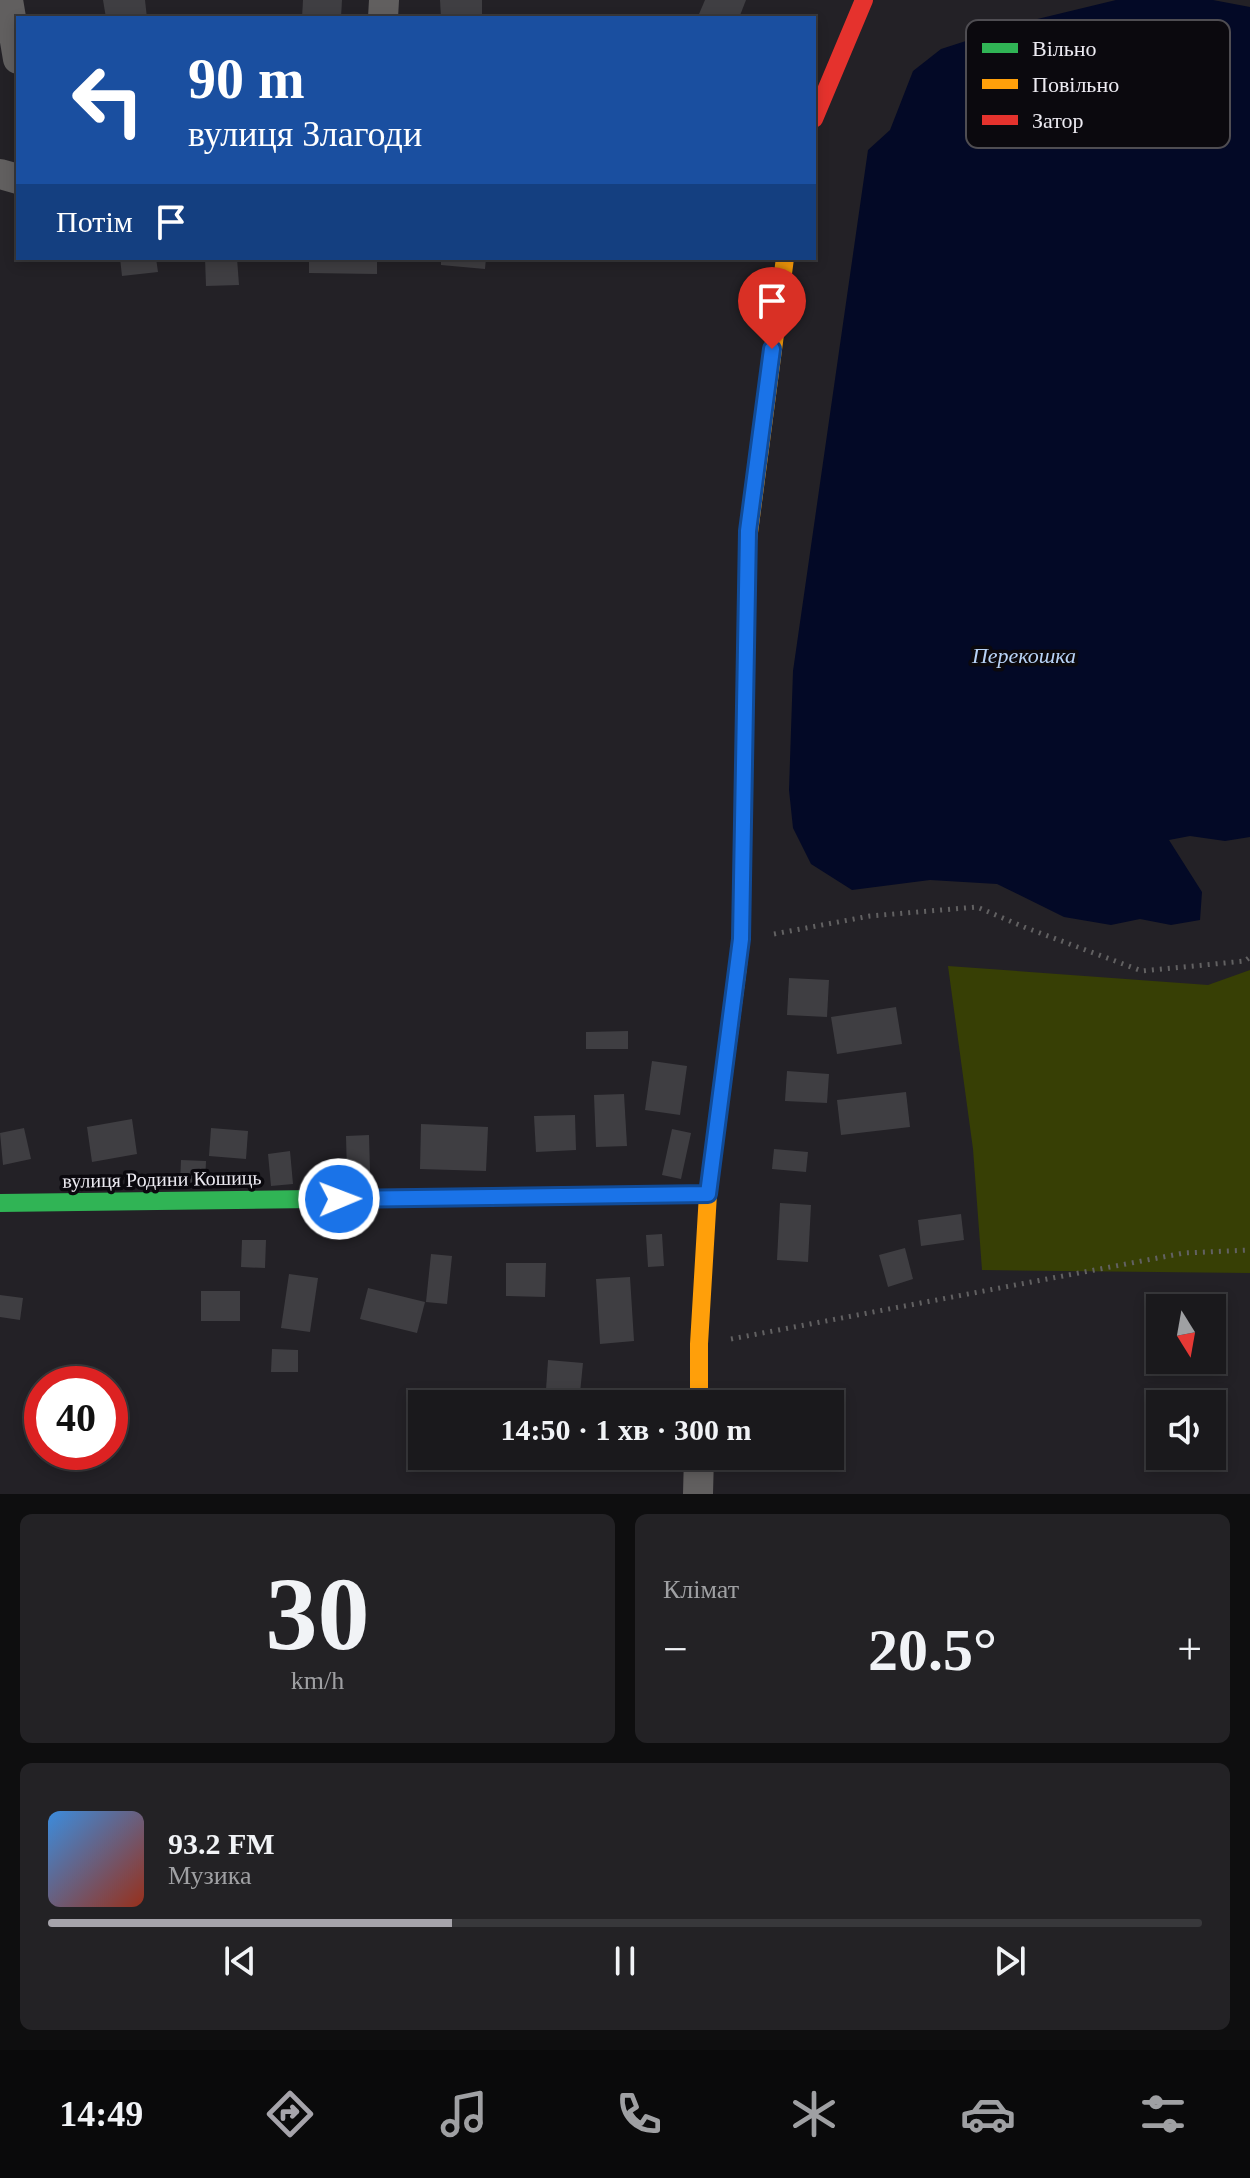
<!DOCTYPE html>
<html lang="uk">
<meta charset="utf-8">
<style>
body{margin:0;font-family:Georgia,serif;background:#232225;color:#f1f3f6;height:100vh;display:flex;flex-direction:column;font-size:30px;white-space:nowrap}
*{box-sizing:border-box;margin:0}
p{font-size:26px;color:#9fa0a3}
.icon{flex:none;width:44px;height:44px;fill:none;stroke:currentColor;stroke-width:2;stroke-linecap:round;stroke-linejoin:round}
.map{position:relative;height:1494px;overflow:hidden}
.details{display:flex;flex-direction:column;gap:20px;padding:20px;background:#0e0e0f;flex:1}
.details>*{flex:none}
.guide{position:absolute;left:16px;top:16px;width:800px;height:244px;border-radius:0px;box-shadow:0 4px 12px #0003,0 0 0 2px #38383b;background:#1a4fa0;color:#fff;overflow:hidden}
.needle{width:52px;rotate:169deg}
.buttons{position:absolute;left:1146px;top:1294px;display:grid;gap:16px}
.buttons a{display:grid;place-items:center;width:80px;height:80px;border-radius:0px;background:#1a191c;box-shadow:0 4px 12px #0003,0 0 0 2px #38383b;font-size:40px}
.speed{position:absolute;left:24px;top:1366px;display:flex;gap:16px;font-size:40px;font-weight:700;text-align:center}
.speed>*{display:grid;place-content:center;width:104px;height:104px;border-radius:50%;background:#1a191c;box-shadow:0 4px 12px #0003,0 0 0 2px #38383b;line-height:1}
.speed .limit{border:12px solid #d22;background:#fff;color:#111}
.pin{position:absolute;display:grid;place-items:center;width:68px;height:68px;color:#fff;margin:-82px -34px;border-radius:50% 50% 50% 0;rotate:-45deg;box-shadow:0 0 8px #0007}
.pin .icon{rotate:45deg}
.me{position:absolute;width:88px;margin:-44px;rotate:89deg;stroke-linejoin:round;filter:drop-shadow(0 0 6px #0008)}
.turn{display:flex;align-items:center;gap:28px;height:168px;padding:0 40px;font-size:36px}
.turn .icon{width:104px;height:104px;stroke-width:2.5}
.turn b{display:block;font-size:56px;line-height:68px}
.then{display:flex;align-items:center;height:76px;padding:0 40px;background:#0003;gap:16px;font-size:30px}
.big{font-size:60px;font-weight:700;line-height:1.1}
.details .card{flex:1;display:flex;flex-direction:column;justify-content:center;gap:12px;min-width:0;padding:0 28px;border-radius:12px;background:#232225}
.details .dial{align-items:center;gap:0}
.dial b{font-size:104px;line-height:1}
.song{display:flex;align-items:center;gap:24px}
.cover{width:96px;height:96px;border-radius:12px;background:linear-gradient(135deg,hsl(210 70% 55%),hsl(10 70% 35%))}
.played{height:8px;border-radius:4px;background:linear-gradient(90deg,#a6a4ab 35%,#38383b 35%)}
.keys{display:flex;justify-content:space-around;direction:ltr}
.heat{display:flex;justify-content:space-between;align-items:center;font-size:44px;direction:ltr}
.details .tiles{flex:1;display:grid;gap:20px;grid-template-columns:1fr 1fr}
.card:last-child{grid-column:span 2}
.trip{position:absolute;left:408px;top:1390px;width:436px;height:80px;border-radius:0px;background:#1a191c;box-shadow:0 4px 12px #0003,0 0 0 2px #38383b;font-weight:700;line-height:80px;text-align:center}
.tab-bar{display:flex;height:128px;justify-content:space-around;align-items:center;background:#0a0a0b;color:#9fa0a3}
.tab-bar .icon{width:56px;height:56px}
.tab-bar .active{color:#a6a4ab}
.tab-bar b{font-size:36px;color:#f1f3f6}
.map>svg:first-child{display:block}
</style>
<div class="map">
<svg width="1250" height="1494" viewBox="0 0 1250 1494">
<rect width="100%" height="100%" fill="#232126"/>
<!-- green -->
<path fill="#373f05" d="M 948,966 L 1208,985 L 1250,970 L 1250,1273 L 982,1270 L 973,1149 Z"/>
<!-- water -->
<path fill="#030926" d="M 1116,0 L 1213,0 L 1250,7 L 1250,837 L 1225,841 L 1190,836 L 1169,840 L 1202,892 L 1200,920 L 1171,925 L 1140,919 L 1111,925 L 1064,917 L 997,884 L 930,880 L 852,890 L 811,864 L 793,828 L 789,790 L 793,671 L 868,150 L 890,130 L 913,71 L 941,49 L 1025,22 Z"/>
<!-- building -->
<g fill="#3f3e42">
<path d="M 103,0 L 145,0 L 147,18 L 106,18 Z"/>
<path d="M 303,0 L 342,0 L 341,18 L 302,18 Z"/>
<path d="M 440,0 L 482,0 L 482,16 L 441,18 Z"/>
<path d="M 705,0 L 746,0 L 739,18 L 708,18 L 699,14 Z"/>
<path d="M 120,258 L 156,258 L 158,272 L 122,276 Z"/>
<path d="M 205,258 L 237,258 L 239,285 L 206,286 Z"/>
<path d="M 309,258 L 377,258 L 377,274 L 309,273 Z"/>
<path d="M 441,258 L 486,258 L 485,269 L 441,265 Z"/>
<path d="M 789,978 L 829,980 L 827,1017 L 787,1015 Z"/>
<path d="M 896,1007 L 902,1044 L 837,1054 L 831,1017 Z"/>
<path d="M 628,1031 L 628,1049 L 586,1049 L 586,1032 Z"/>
<path d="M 652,1061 L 687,1066 L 680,1115 L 645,1110 Z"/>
<path d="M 787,1071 L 829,1074 L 827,1103 L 785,1101 Z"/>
<path d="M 906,1092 L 910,1127 L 841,1135 L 837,1100 Z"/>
<path d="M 624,1094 L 627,1146 L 596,1147 L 594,1095 Z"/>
<path d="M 575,1115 L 576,1150 L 536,1152 L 534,1116 Z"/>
<path d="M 132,1119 L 137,1154 L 92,1162 L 87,1127 Z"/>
<path d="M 421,1124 L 488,1127 L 486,1171 L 420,1169 Z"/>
<path d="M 24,1128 L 31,1159 L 3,1165 L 0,1133 Z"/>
<path d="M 211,1128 L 248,1131 L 246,1159 L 209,1156 Z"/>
<path d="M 672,1129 L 691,1133 L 681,1179 L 662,1175 Z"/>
<path d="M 369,1135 L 370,1172 L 347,1173 L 346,1136 Z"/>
<path d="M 774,1149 L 808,1152 L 806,1172 L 772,1169 Z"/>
<path d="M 290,1151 L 293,1184 L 271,1186 L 268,1154 Z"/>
<path d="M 181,1160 L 206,1161 L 205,1185 L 180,1184 Z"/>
<path d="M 780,1203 L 811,1205 L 808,1262 L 777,1260 Z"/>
<path d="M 961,1214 L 964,1240 L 921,1246 L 918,1220 Z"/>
<path d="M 662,1234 L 664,1266 L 648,1267 L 646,1235 Z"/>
<path d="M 242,1240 L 266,1240 L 265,1268 L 241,1267 Z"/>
<path d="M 905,1248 L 913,1279 L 888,1287 L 879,1255 Z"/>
<path d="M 431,1254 L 452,1256 L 447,1304 L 426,1302 Z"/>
<path d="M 506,1263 L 546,1263 L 545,1297 L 506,1296 Z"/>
<path d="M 289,1274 L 318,1278 L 310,1332 L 281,1328 Z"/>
<path d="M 630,1277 L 634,1341 L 600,1344 L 596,1279 Z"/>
<path d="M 368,1288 L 425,1302 L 417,1333 L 360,1319 Z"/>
<rect x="201" y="1291" width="39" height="30"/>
<path d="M 0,1295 L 23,1298 L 20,1320 L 0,1317 Z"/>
<path d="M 272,1349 L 298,1350 L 298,1372 L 271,1372 Z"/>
<path d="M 548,1360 L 583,1363 L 580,1393 L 546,1390 Z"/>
</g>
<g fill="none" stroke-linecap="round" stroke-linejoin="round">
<!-- path -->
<g stroke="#626162" stroke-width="5" stroke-dasharray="2 6" stroke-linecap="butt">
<path d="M 774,934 L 870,916 L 977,907 L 1024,927 L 1142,971 L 1245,961 L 1250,957"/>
<path d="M 731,1339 L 1184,1253 L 1250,1250"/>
</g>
<!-- street -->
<g stroke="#615f5f" stroke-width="30">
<path d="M 8,0 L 18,59"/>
<path d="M 383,18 L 384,0"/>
<path d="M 0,174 L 18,179"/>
<path d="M 698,1494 L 699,1456"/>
</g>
<!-- fast -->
<path stroke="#30b455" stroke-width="18" d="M 0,1203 L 392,1198"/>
<!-- slow -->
<g stroke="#ff9f0a" stroke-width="18">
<path d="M 748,540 L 785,258"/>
<path d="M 699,1404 L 699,1344 L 708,1194 L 738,966"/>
</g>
<!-- jam -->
<g stroke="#e5322d" stroke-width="18">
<path d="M 814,119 L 864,0"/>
<path d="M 738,966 L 741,939 L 748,540"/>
<path d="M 392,1198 L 708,1194"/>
</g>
</g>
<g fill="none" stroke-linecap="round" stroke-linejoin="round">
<!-- route casing -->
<g stroke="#114b97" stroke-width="20">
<path id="route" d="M 339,1199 L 708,1194 L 741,939 L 748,531 L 772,349"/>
</g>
<!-- route -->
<use href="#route" stroke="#1a73e8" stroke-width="14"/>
</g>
<g text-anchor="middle" stroke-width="7" stroke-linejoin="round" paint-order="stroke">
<!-- street labels -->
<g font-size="20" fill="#edebf2" stroke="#0b090e">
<text transform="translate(162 1179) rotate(-1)" y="7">вулиця Родини Кошиць</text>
</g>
<!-- water labels -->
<g font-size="22" font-style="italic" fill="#b8d3f7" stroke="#0b090e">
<text x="1024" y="663">Перекошка</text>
</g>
</g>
<!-- legend -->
<rect x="966" y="20" width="264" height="128" rx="12" fill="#0b090e" stroke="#4f4d52" stroke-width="2"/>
<rect x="982" y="43" width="36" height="10" fill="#30b455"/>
<rect x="982" y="79" width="36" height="10" fill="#ff9f0a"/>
<rect x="982" y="115" width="36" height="10" fill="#e5322d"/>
<g font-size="22" fill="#edebf2">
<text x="1032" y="56">Вільно</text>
<text x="1032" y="92">Повільно</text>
<text x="1032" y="128">Затор</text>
</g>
</svg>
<div class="buttons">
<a><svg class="needle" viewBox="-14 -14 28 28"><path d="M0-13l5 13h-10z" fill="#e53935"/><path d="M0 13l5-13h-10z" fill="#9fa0a3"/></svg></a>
<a><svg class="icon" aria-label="sound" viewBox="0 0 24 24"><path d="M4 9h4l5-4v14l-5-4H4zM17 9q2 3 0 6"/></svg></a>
</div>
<div class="speed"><div class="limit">40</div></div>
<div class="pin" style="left:772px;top:349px;background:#d93025"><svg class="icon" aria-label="arrive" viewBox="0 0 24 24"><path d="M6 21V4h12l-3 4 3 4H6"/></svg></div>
<svg class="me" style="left:339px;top:1199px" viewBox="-20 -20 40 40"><circle r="17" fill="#1a73e8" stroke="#fff" stroke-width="3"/><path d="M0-11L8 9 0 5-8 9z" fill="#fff"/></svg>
<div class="trip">14:50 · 1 хв · 300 m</div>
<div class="guide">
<div class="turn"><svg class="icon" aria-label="left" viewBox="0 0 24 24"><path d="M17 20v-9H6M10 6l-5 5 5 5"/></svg><div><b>90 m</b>вулиця Злагоди</div></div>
<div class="then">Потім<svg class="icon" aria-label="arrive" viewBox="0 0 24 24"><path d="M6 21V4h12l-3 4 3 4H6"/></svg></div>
</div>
</div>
<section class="details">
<div class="tiles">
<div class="card dial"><b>30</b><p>km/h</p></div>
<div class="card"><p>Клімат</p>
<div class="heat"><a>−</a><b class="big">20.5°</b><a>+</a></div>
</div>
<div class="card">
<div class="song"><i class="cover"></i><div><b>93.2 FM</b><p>Музика</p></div></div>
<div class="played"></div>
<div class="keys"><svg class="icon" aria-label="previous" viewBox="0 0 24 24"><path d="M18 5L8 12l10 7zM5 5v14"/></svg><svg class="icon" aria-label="pause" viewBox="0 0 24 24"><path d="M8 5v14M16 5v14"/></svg><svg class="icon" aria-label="next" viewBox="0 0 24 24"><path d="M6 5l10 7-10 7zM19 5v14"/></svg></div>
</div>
</div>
</section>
<nav class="tab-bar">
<b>14:49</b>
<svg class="icon active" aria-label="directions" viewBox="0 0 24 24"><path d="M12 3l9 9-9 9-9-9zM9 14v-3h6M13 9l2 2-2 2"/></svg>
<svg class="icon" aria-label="music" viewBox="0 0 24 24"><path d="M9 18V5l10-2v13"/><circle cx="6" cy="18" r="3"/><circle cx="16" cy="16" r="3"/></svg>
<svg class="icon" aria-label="phone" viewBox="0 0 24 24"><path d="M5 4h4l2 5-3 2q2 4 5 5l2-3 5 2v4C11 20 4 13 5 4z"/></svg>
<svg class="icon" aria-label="climate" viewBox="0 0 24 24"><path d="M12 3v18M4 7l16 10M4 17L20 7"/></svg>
<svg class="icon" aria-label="car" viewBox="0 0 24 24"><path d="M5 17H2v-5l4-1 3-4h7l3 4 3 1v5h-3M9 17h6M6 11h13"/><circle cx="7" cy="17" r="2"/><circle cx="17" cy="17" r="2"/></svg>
<svg class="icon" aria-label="filters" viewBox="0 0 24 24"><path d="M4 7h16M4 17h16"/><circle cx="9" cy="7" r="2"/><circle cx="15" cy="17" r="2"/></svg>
</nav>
